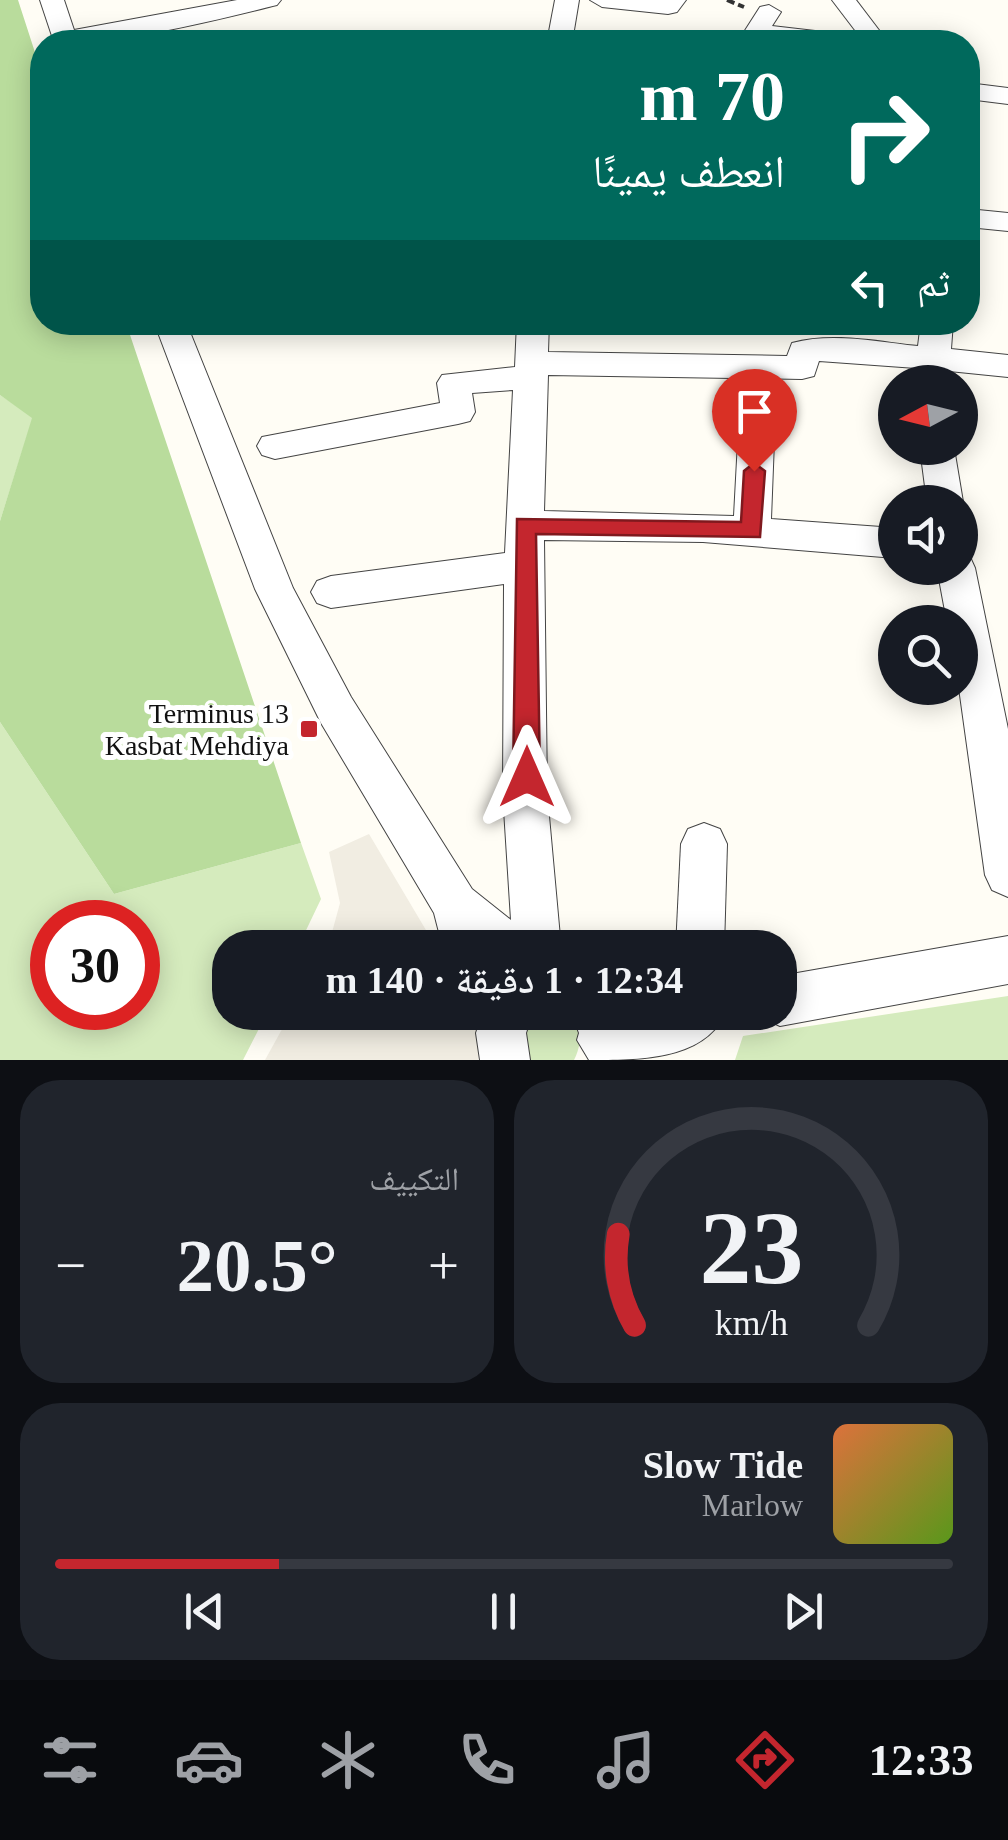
<!DOCTYPE html>
<html lang="ar">
<meta charset="utf-8">
<style>
body{margin:0;font-family:"Times New Roman","Noto Naskh Arabic",serif;background:#20242c;color:#f1f3f6;direction:rtl;height:100vh;display:flex;flex-direction:column;font-size:38px;white-space:nowrap}
*{box-sizing:border-box;margin:0}
p{font-size:32px;color:#9ea1a6}
.icon{flex:none;width:55px;height:55px;fill:none;stroke:currentColor;stroke-width:2;stroke-linecap:round;stroke-linejoin:round}
.map{position:relative;height:1060px;overflow:hidden;direction:ltr}
.side{display:flex;flex-direction:column;gap:20px;padding:20px;background:#0d0f14;flex:1}
.side>*{flex:none}
.top-card{position:absolute;left:30px;top:30px;width:950px;height:305px;border-radius:40px;box-shadow:0 5px 25px #0003;direction:rtl;background:#00695c;color:#fff;overflow:hidden}
.needle{width:65px;rotate:263deg}
.controls{position:absolute;left:878px;top:365px;display:grid;gap:20px}
.controls a{display:grid;place-items:center;width:100px;height:100px;border-radius:50%;background:#171b24;box-shadow:0 5px 25px #0003;font-size:50px}
.speed{position:absolute;left:30px;top:900px;display:flex;gap:20px;font-size:50px;font-weight:700;text-align:center}
.speed>*{display:grid;place-content:center;width:130px;height:130px;border-radius:50%;background:#171b24;box-shadow:0 5px 25px #0003;line-height:1}
.speed .limit{border:15px solid #d22;background:#fff;color:#111}
.pin{position:absolute;display:grid;place-items:center;width:85px;height:85px;color:#fff;margin:-102px -42px;border-radius:50% 50% 50% 0;rotate:-45deg;box-shadow:0 0 10px #0007}
.pin .icon{rotate:45deg}
.me{position:absolute;width:110px;margin:-55px;rotate:0deg;stroke-linejoin:round;filter:drop-shadow(0 0 8px #0008)}
.turn{display:flex;align-items:center;gap:35px;height:210px;padding:0 30px;font-size:45px}
.turn .icon{width:130px;height:130px;stroke-width:2.5}
.turn b{display:block;font-size:70px;line-height:85px}
.then{display:flex;align-items:center;height:95px;padding:0 30px;background:#0003;gap:20px;font-size:38px}
.big{font-size:75px;font-weight:600;line-height:1.1}
.side .card{flex:1;display:flex;flex-direction:column;justify-content:center;gap:15px;min-width:0;padding:0 35px;border-radius:40px;background:#20242c}
.side .dial{align-items:center;gap:0}
.dial svg{height:260px;overflow:visible;fill:none;stroke:#363941;stroke-width:7;stroke-linecap:round;text-anchor:middle}
.dial text{fill:#f1f3f6;stroke:none}
.song{display:flex;align-items:center;gap:30px}
.cover{width:120px;height:120px;border-radius:15px;background:linear-gradient(135deg,hsl(20 70% 55%),hsl(90 70% 35%))}
.played{height:10px;border-radius:5px;background:linear-gradient(90deg,#c4262e 25%,#363941 25%)}
.keys{display:flex;justify-content:space-around;direction:ltr}
.heat{display:flex;justify-content:space-between;align-items:center;font-size:55px;direction:ltr}
.side .tiles{flex:1;display:grid;gap:20px;grid-template-columns:1fr 1fr}
.card:last-child{grid-column:span 2}
.trip{position:absolute;left:212px;top:930px;width:585px;height:100px;border-radius:40px;background:#171b24;box-shadow:0 5px 25px #0003;font-weight:600;line-height:100px;text-align:center;direction:rtl}
.dock{display:flex;height:160px;justify-content:space-around;align-items:center;background:#090b0e;color:#9ea1a6}
.dock .icon{width:70px;height:70px}
.dock .active{color:#c4262e}
.dock b{font-size:45px;color:#f1f3f6}
.map>svg:first-child{display:block}
</style>
<div class="map">
<svg width="1008" height="1060" viewBox="0 0 1008 1060">
<rect width="100%" height="100%" fill="#fffdf5"/>
<!-- green -->
<g fill="#d5ebbd" fill-rule="evenodd">
<path d="M 0,395 L 33,417 L 0,521 Z"/>
<path d="M 0,722 L 114,894 L 301,843 L 321,899 L 298,947 L 230,948 L 230,1012 L 267,1013 L 243,1060 L 0,1060 ZM 52,922 L 138,922 L 138,1008 L 52,1008 Z"/>
<path d="M 1008,996 L 1008,1060 L 735,1060 L 743,1036 Z"/>
<path d="M 531,1013 C 540,1013 558,1009 567,1013 C 586,1020 581,1047 574,1060 L 526,1060 L 521,1025 Z"/>
</g>
<!-- forest -->
<path fill="#b9dc9c" d="M 0,0 L 18,0 L 42,74 L 42,322 L 126,323 L 301,843 L 114,894 L 0,722 L 0,521 L 32,418 L 0,395 Z"/>
<!-- plaza -->
<g fill="#f1ede2">
<path d="M 369,834 L 436,947 L 328,947 L 340,903 L 329,852 Z"/>
<path d="M 291,1013 L 473,1013 L 480,1024 L 478,1060 L 265,1060 Z"/>
</g>
<g fill="none" stroke-linecap="round" stroke-linejoin="round">
<!-- minor casing -->
<g stroke="#444" stroke-width="2">
<g id="minor">
<path d="M 40,0 L 64,0 L 74,30 L 237,0 L 281,0 L 277,5 C 204,23 130,42 54,42 Z"/>
<path d="M 555,0 L 579,0 L 572,42 L 547,42 Z"/>
<path d="M 590,0 L 686,0 L 677,12 L 668,14 L 602,7 Z"/>
<path d="M 832,0 L 856,0 L 888,42 L 864,42 Z"/>
<path d="M 769,5 L 781,12 L 772,26 L 841,34 L 854,42 L 782,42 L 747,37 L 744,32 L 760,7 Z"/>
<path d="M 968,83 L 1008,88 L 1008,104 L 968,99 Z"/>
<path d="M 968,209 L 1008,213 L 1008,231 L 968,227 Z"/>
<path d="M 154,322 L 186,322 L 293,588 L 351,697 L 472,889 L 511,920 L 503,794 L 504,584 L 331,608 L 317,603 L 311,592 L 317,581 L 331,576 L 505,553 L 513,390 L 472,393 L 475,412 L 470,421 L 458,424 L 275,459 L 262,455 L 257,446 L 262,437 L 440,403 L 437,383 L 442,375 L 515,367 L 517,322 L 549,322 L 548,352 L 787,356 L 792,343 C 833,332 877,342 918,346 L 921,322 L 953,322 L 951,349 L 1008,355 L 1008,377 L 949,371 L 946,382 L 916,382 L 916,368 L 819,361 L 814,376 L 802,379 L 548,375 L 544,511 L 734,516 L 738,441 L 744,432 L 756,428 L 768,432 L 774,441 L 771,519 L 895,528 L 895,558 L 703,542 L 544,540 L 547,794 L 561,948 L 443,948 L 434,913 L 321,723 L 255,589 Z"/>
<path d="M 920,448 L 954,448 L 963,502 L 960,508 L 960,502 L 927,502 Z"/>
<path d="M 960,554 L 970,557 L 975,568 L 1008,729 L 1008,897 L 992,890 L 985,875 L 959,688 L 960,622 L 947,622 L 937,568 L 960,568 Z"/>
<path d="M 704,823 L 720,829 L 727,844 L 724,948 L 676,948 L 681,844 L 688,829 Z"/>
<path d="M 1008,936 L 1008,984 L 780,1026 L 763,1018 L 760,1012 L 780,1012 L 780,976 Z"/>
<path d="M 483,1012 L 533,1012 L 526,1033 L 530,1060 L 480,1060 L 476,1033 Z"/>
<path d="M 571,1012 L 722,1012 L 724,1016 C 701,1060 639,1060 589,1060 L 577,1040 L 579,1033 Z"/>
</g>
</g>
<!-- path -->
<path stroke="#333" stroke-width="4" stroke-dasharray="8 4" stroke-linecap="butt" d="M 727,0 L 744,7"/>
<!-- minor -->
<use href="#minor" fill="#fff" fill-rule="evenodd"/>
</g>
<!-- route -->
<path fill="#c4262e" stroke="#7f191e" stroke-width="2.5" d="M 754,463 L 765,471 L 760,537 L 536,534 L 540,777 L 536,785 L 517,785 L 513,777 L 517,519 L 741,522 L 744,471 Z"/>
<!-- markers -->
<rect fill="#c4262e" stroke="#fff" stroke-width="4" x="299" y="719" width="20" height="20" rx="5"/>
<g text-anchor="middle" stroke-width="10" stroke-linejoin="round" paint-order="stroke">
<!-- poi labels -->
<g font-size="28" fill="#111" stroke="#fff" text-anchor="end">
<text x="289" y="723">Terminus 13<tspan x="289" dy="32">Kasbat Mehdiya</tspan></text>
</g>
</g>
</svg>
<div class="controls">
<a><svg class="needle" viewBox="-14 -14 28 28"><path d="M0-13l5 13h-10z" fill="#e53935"/><path d="M0 13l5-13h-10z" fill="#9ea1a6"/></svg></a>
<a><svg class="icon" aria-label="sound" viewBox="0 0 24 24"><path d="M4 9h4l5-4v14l-5-4H4zM17 9q2 3 0 6"/></svg></a>
<a><svg class="icon" aria-label="search" viewBox="0 0 24 24"><circle cx="10" cy="10" r="6"/><path d="M15 15l6 6"/></svg></a>
</div>
<div class="speed"><div class="limit">30</div></div>
<div class="pin" style="left:754px;top:471px;background:#d93025"><svg class="icon" aria-label="arrive" viewBox="0 0 24 24"><path d="M6 21V4h12l-3 4 3 4H6"/></svg></div>
<svg class="me" style="left:527px;top:777px" viewBox="-20 -20 40 40"><path d="M0-17L14 15 0 8-14 15z" fill="#c4262e" stroke="#fff" stroke-width="4"/></svg>
<div class="trip">12:34 · 1 دقيقة · 140 m</div>
<div class="top-card">
<div class="turn"><svg class="icon" aria-label="right" viewBox="0 0 24 24"><path d="M7 20v-9h11M14 6l5 5-5 5"/></svg><div><b>70 m</b>انعطف يمينًا</div></div>
<div class="then">ثم<svg class="icon" aria-label="left" viewBox="0 0 24 24"><path d="M17 20v-9H6M10 6l-5 5 5 5"/></svg></div>
</div>
</div>
<section class="side">
<div class="tiles">
<div class="card dial"><svg viewBox="0 0 100 80">
<path d="M14 69A42 42 0 1 1 86 69"/>
<path d="M14 69A42 42 0 0 1 9 41" stroke="#c4262e"/>
<text x="50" y="56" font-size="32" font-weight="700">23</text>
<text x="50" y="72" font-size="11">km/h</text>
</svg></div>
<div class="card"><p>التكييف</p>
<div class="heat"><a>−</a><b class="big">20.5°</b><a>+</a></div>
</div>
<div class="card">
<div class="song"><i class="cover"></i><div><b>Slow Tide</b><p>Marlow</p></div></div>
<div class="played"></div>
<div class="keys"><svg class="icon" aria-label="previous" viewBox="0 0 24 24"><path d="M18 5L8 12l10 7zM5 5v14"/></svg><svg class="icon" aria-label="pause" viewBox="0 0 24 24"><path d="M8 5v14M16 5v14"/></svg><svg class="icon" aria-label="next" viewBox="0 0 24 24"><path d="M6 5l10 7-10 7zM19 5v14"/></svg></div>
</div>
</div>
</section>
<nav class="dock">
<b>12:33</b>
<svg class="icon active" aria-label="directions" viewBox="0 0 24 24"><path d="M12 3l9 9-9 9-9-9zM9 14v-3h6M13 9l2 2-2 2"/></svg>
<svg class="icon" aria-label="music" viewBox="0 0 24 24"><path d="M9 18V5l10-2v13"/><circle cx="6" cy="18" r="3"/><circle cx="16" cy="16" r="3"/></svg>
<svg class="icon" aria-label="phone" viewBox="0 0 24 24"><path d="M5 4h4l2 5-3 2q2 4 5 5l2-3 5 2v4C11 20 4 13 5 4z"/></svg>
<svg class="icon" aria-label="climate" viewBox="0 0 24 24"><path d="M12 3v18M4 7l16 10M4 17L20 7"/></svg>
<svg class="icon" aria-label="car" viewBox="0 0 24 24"><path d="M5 17H2v-5l4-1 3-4h7l3 4 3 1v5h-3M9 17h6M6 11h13"/><circle cx="7" cy="17" r="2"/><circle cx="17" cy="17" r="2"/></svg>
<svg class="icon" aria-label="filters" viewBox="0 0 24 24"><path d="M4 7h16M4 17h16"/><circle cx="9" cy="7" r="2"/><circle cx="15" cy="17" r="2"/></svg>
</nav>
